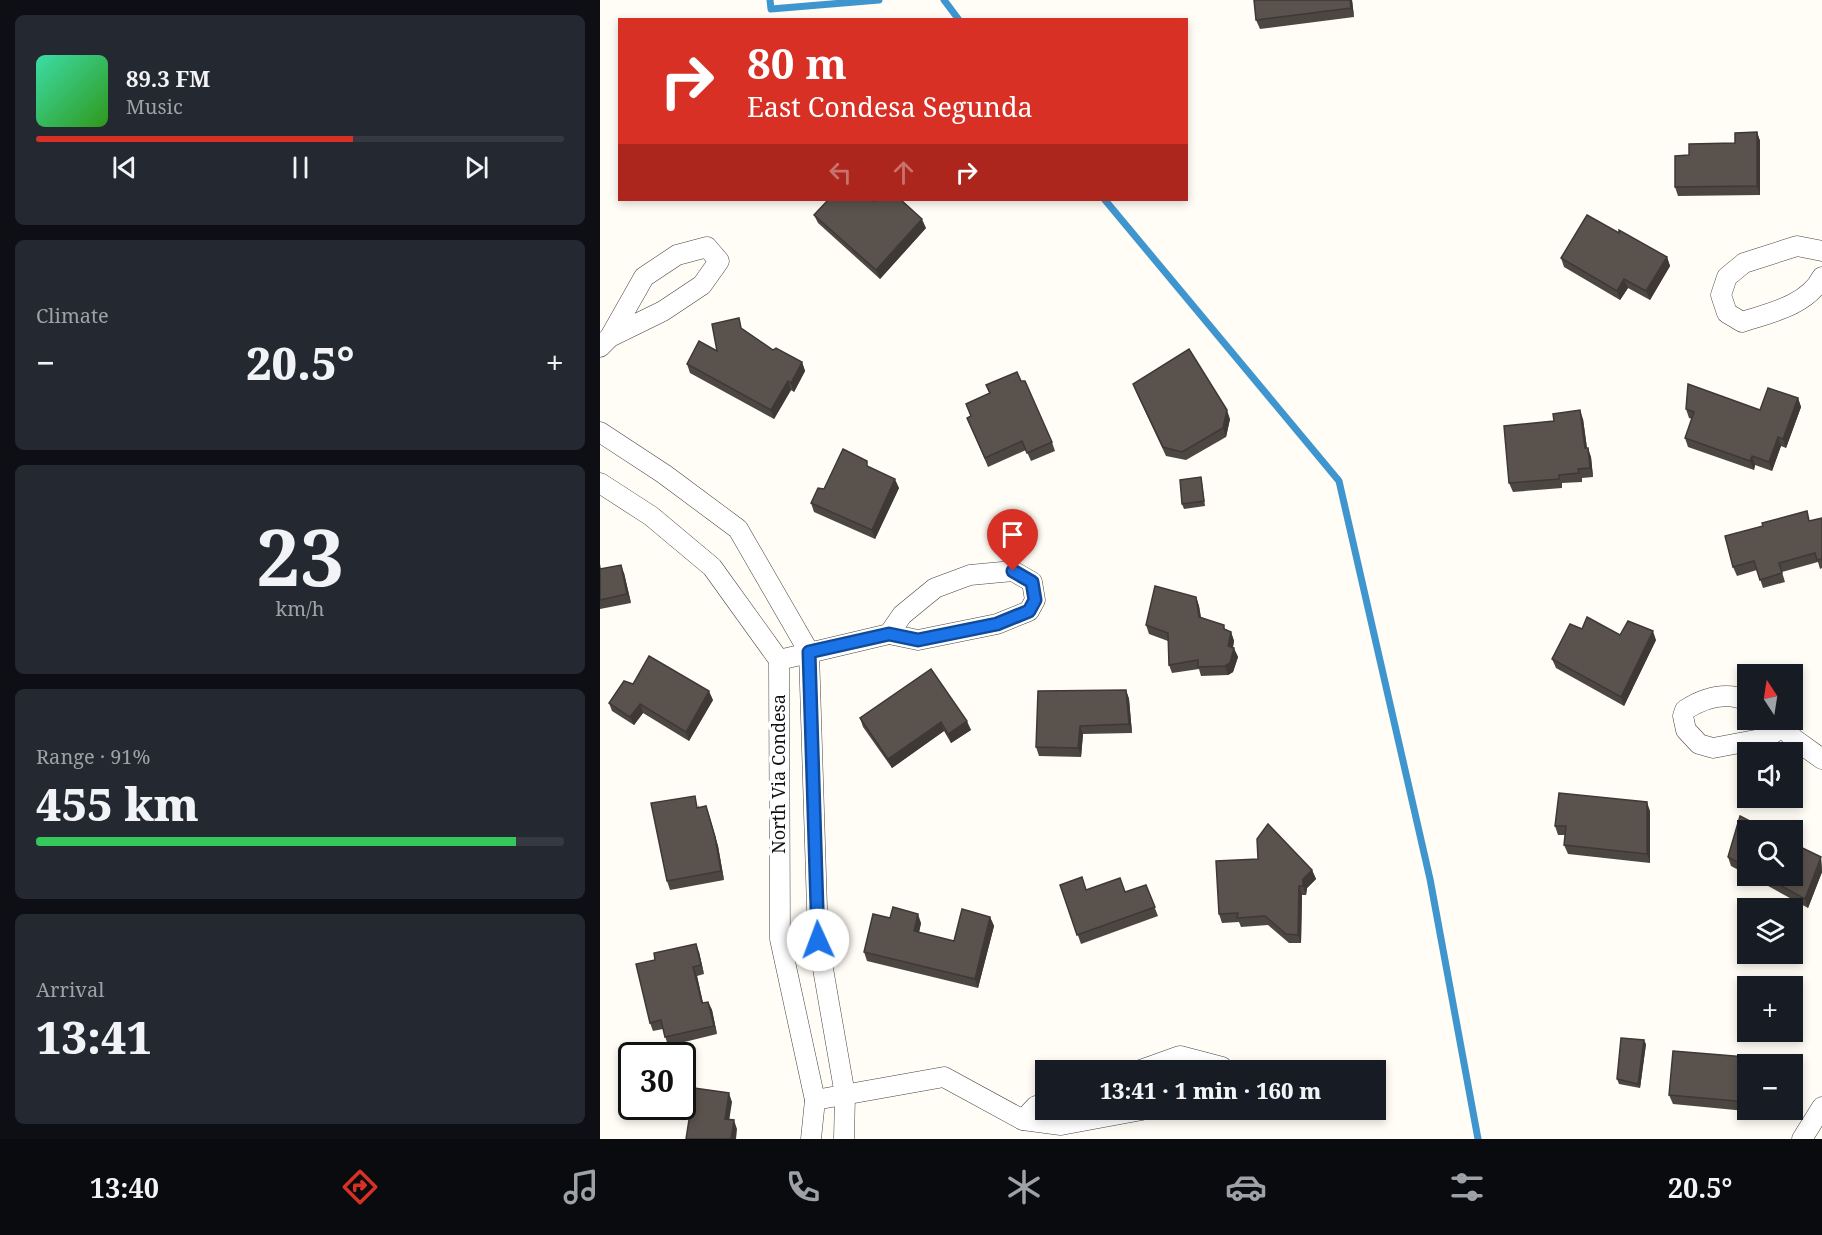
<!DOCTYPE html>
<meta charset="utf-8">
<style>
body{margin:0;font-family:"Noto Serif",serif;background:#242831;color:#f1f3f6;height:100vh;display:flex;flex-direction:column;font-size:22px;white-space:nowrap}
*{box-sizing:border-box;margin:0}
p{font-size:20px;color:#9ea1a6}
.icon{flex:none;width:33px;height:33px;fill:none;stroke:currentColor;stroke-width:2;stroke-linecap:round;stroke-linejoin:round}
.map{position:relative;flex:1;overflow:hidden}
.panel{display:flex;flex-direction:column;gap:15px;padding:15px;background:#0d0f14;width:600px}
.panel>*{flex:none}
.hud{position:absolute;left:18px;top:18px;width:570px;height:183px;border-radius:0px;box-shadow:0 3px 9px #0003;background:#d93025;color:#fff;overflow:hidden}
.needle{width:39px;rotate:348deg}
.buttons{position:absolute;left:1137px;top:664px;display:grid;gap:12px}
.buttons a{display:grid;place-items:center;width:66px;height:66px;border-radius:0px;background:#171b24;box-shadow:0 3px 9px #0003;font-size:30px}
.speed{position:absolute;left:18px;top:1042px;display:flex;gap:12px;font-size:30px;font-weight:700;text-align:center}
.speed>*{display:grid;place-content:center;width:78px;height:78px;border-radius:50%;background:#171b24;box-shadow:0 3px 9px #0003;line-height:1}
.speed .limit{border:3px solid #111;border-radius:9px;background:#fff;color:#111}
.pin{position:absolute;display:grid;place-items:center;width:51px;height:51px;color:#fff;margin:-62px -26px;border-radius:50% 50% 50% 0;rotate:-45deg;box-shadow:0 0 6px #0007}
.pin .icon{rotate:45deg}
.me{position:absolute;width:66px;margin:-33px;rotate:358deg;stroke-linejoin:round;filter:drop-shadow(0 0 4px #0008)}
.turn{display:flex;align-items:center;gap:21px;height:126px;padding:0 30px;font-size:27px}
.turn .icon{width:78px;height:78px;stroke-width:2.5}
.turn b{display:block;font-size:42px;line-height:51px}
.lanes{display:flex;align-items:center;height:57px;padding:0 30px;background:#0003;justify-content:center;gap:30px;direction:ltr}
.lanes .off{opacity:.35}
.big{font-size:45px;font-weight:800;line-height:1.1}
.panel .tile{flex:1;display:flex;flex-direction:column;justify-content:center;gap:9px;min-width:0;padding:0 21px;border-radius:9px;background:#242831}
.panel .dial{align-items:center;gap:0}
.dial b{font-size:78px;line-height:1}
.song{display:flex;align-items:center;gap:18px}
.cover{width:72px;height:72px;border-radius:9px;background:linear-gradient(135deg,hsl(160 70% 55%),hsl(110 70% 35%))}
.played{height:6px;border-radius:3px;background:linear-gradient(90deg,#d93025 60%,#363941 60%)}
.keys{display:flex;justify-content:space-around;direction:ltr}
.heat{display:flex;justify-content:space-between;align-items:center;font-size:33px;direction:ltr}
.charge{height:9px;border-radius:4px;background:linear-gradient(90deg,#34c759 91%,#363941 0)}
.trip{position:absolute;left:435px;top:1060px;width:351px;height:60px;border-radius:0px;background:#171b24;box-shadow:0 3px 9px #0003;font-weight:800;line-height:60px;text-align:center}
.menu{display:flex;height:96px;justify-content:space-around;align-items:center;background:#090b0e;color:#9ea1a6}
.menu .icon{width:42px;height:42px}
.menu .current{color:#d93025}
.menu b{font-size:27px;color:#f1f3f6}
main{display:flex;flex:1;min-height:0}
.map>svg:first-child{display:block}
</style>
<main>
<section class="panel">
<div class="tile">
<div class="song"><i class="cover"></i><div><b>89.3 FM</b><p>Music</p></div></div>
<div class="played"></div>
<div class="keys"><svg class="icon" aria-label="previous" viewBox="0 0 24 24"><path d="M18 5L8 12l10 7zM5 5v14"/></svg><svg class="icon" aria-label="pause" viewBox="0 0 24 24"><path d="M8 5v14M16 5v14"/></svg><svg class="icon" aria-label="next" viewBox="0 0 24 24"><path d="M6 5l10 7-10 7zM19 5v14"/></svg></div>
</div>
<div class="tile"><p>Climate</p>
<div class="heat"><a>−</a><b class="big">20.5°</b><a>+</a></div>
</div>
<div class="tile dial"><b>23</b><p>km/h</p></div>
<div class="tile"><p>Range · 91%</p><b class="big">455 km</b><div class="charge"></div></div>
<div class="tile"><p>Arrival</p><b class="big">13:41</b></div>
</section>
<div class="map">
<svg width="1222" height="1139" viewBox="0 0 1222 1139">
<rect width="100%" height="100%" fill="#fffdf5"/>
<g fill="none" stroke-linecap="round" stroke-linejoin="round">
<!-- stream -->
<g stroke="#3f96cf" stroke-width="7">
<path d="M 170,0 L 171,9 L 279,0"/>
<path d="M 344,0 L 359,20"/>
<path d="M 505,200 L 739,481 L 830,879 L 878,1139"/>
</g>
<!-- minor casing -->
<g stroke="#444" stroke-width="21">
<g id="minor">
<path d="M 1222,251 L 1197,246 L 1144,263 L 1127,277 L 1121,295 L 1127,313 L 1142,322 C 1170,313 1208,305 1222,277"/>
<path d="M 0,347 L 10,337 L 63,311 L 102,285 L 119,261 L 107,247 L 77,255 L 44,277 L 10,337"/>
<path d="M 0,432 L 64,474 L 138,529 L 209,652 L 218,940 L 245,1095 L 244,1139"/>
<path d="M 0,483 L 51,516 L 112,567 L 179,660 L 180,939 L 215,1100 L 211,1139"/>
<path d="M 179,660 L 289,634 L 318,640 L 397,624 L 429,611 L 435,600 L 432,582 L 413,571 L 370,575 L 335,588 L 302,615 L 289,634"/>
<path d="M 1148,701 C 1126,691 1105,697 1085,710 L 1083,716 L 1086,730 L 1099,744 L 1113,748 L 1166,738 L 1182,727"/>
<path d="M 1176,720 L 1194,739 L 1222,759"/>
<path d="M 538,1071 L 580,1056 L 622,1067 L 619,1071"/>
<path d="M 215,1100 L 344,1077 L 423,1120 L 461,1125 L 542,1110"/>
<path d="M 423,1120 L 436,1106 L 446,1103"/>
<path d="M 1202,1139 L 1222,1107"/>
</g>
</g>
<!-- minor -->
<use href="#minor" stroke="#fff" stroke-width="20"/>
</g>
<!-- wall -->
<g fill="#4d4742">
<path d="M 654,0 L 752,0 L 754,17 L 660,29 L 656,20 Z"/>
<path d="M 1157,132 L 1160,141 L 1160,195 L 1078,196 L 1075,187 L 1089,155 L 1135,143 Z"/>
<path d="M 214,215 L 326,228 L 280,279 L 218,223 Z"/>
<path d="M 1067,257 L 1070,266 L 1050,300 L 1028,288 L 1020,300 L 964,267 L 961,258 Z"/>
<path d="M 143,329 L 173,350 L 202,362 L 205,371 L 194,392 L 191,390 L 174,419 L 90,373 L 87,364 L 117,351 Z"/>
<path d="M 421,381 L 452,442 L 455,451 L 431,461 L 426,450 L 388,467 L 367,418 L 371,417 L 366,404 L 389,393 L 386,385 Z"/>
<path d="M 533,384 L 630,419 L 626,437 L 586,460 L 566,456 L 536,392 Z"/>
<path d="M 1198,398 L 1201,407 L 1186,448 L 1181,446 L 1172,471 L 1155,465 L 1154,470 L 1088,447 L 1085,438 L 1092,419 L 1089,418 L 1086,409 L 1160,410 Z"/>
<path d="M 983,419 L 987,448 L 991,457 L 993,477 L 982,478 L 982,482 L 962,483 L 962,488 L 913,492 L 909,483 L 954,421 Z"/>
<path d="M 269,467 L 299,488 L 275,539 L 214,512 L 211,503 L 224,489 Z"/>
<path d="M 601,477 L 602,482 L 605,506 L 584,509 L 582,504 Z"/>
<path d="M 1222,518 L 1222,568 L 1220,569 L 1218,562 L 1182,572 L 1185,582 L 1163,588 L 1157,570 L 1137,576 L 1133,567 L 1210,521 Z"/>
<path d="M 0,564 L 1,569 L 24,573 L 31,603 L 0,609 Z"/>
<path d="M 596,597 L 599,606 L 601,617 L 631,632 L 634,641 L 633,648 L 638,657 L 633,672 L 628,675 L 601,676 L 599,669 L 572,673 L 569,665 L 568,641 L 549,634 L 546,625 Z"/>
<path d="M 982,629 L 1056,640 L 1024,706 L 956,668 L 952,659 Z"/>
<path d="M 331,669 L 371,730 L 351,743 L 344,731 L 292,768 L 263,727 L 260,718 Z"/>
<path d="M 33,684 L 113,700 L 89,741 L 43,713 L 34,725 L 12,711 L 9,703 Z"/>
<path d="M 526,690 L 529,699 L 532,733 L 483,734 L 481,757 L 439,756 L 436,747 Z"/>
<path d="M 99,805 L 99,808 L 109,815 L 118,846 L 124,880 L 70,890 L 67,881 Z"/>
<path d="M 1050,811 L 1050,863 L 968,854 L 964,845 L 965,835 L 958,835 L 955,826 Z"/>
<path d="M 1148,831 L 1148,875 L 1131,866 L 1128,857 Z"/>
<path d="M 1221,857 L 1222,872 L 1208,908 L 1150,876 L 1192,876 Z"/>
<path d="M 712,870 L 716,879 L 707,888 L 706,895 L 702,895 L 701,943 L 689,943 L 668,925 L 641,927 L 639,922 L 622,923 L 619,914 Z"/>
<path d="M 460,885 L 486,890 L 525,892 L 546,885 L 558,916 L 481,944 Z"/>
<path d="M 390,917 L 394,926 L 378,988 L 267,961 L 264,952 L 290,918 L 321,923 L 319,933 L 354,941 Z"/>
<path d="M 99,952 L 104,974 L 97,976 L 103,1003 L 108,1002 L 112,1010 L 117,1034 L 68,1046 L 63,1029 L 53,1031 L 50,1023 Z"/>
<path d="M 1046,1044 L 1040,1088 L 1019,1084 L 1017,1079 Z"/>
<path d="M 1158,1058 L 1161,1065 L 1148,1065 L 1148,1110 L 1156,1110 L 1156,1112 L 1073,1104 L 1069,1095 Z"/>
</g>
<!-- shaded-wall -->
<g fill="#3f3936">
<path d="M 750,0 L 752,0 L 754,17 L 751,8 Z"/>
<path d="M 1157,132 L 1160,141 L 1160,195 L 1157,186 Z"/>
<path d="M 322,219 L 326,228 L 280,279 L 276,270 Z"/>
<path d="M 1067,257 L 1070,266 L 1050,300 L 1046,291 Z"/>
<path d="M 1024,279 L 1028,288 L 1020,300 L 1017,291 Z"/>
<path d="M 202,362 L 205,371 L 194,392 L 191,383 Z"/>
<path d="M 188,381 L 191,390 L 174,419 L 171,410 Z"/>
<path d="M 1198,398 L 1201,407 L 1186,448 L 1183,439 Z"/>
<path d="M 627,410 L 630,419 L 626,437 L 623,428 Z"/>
<path d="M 980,410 L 983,419 L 988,456 L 988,448 L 991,457 L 993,477 L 990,468 L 985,448 Z"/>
<path d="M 1178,437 L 1181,446 L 1172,471 L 1169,462 Z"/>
<path d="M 1152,456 L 1155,465 L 1154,470 L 1150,461 Z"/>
<path d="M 295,479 L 299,488 L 275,539 L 272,530 Z"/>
<path d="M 21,565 L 24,573 L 31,603 L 27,594 Z"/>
<path d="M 596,597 L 599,606 L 602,626 L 599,617 Z"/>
<path d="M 1053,631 L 1056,640 L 1024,706 L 1021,697 Z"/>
<path d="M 631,632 L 634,641 L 631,655 L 628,646 Z"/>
<path d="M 634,648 L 638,657 L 633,672 L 628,675 L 625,666 Z"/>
<path d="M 526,690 L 529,699 L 532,733 L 529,724 Z"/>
<path d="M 109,691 L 113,700 L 89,741 L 86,732 Z"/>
<path d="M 40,704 L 43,713 L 34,725 L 30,717 Z"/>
<path d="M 367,721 L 371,730 L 351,743 L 348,734 Z"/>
<path d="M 341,722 L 344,731 L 292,768 L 288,759 Z"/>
<path d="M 480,726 L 483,734 L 481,757 L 478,748 Z"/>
<path d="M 1047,802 L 1050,811 L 1050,863 L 1047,854 Z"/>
<path d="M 106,806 L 118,846 L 124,880 L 121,871 Z"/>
<path d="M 1221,857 L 1222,872 L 1208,908 L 1205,899 Z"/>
<path d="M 712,870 L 716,879 L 707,888 L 706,895 L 703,886 L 703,879 Z"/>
<path d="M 699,886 L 702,895 L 701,943 L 698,935 Z"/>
<path d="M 318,914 L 321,923 L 317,940 L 314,931 Z"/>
<path d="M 390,917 L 394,926 L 378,988 L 375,979 Z"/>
<path d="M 96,944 L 99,952 L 104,974 L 101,965 Z"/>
<path d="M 93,967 L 97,976 L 105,1012 L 102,1003 Z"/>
<path d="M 108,1002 L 112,1010 L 117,1034 L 114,1026 Z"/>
<path d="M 1044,1040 L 1046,1044 L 1040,1088 L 1038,1084 Z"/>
<path d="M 129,1093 L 132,1102 L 128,1128 L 125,1119 Z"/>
<path d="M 134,1120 L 137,1129 L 136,1139 L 131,1139 Z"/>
</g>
<!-- building -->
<g fill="#5a524d" stroke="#3f3936" stroke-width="1.5">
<path d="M 654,0 L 750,0 L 751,8 L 656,20 Z"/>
<path d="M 1157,132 L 1157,186 L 1075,187 L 1075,156 L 1089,155 L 1089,144 L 1135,143 L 1135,133 Z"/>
<path d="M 228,200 L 272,200 L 274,201 L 275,200 L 301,200 L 322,219 L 276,270 L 214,215 Z"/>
<path d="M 987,215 L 1019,233 L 1019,230 L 1067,257 L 1046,291 L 1024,279 L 1017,291 L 961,258 Z"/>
<path d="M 139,318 L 141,328 L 173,350 L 176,348 L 202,362 L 191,383 L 188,381 L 171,410 L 87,364 L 99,341 L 117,351 L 112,324 Z"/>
<path d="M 589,349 L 627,410 L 623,428 L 582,452 L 563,447 L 533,384 Z"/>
<path d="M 417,372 L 421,381 L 425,381 L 452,442 L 427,453 L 422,441 L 385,458 L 367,418 L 371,416 L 366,404 L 390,393 L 386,385 Z"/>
<path d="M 1088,384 L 1160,410 L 1168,388 L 1198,398 L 1183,439 L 1178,437 L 1169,462 L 1152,456 L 1150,461 L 1085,438 L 1094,412 L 1086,409 Z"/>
<path d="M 980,410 L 985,448 L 988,448 L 990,468 L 978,469 L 979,473 L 959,475 L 959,479 L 909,483 L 904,426 L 954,421 L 953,414 Z"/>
<path d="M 243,449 L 267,461 L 267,466 L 295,479 L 272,530 L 211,503 L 218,488 L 224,489 Z"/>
<path d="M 601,477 L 604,501 L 582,504 L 580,480 Z"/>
<path d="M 1207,511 L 1209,521 L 1222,518 L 1222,559 L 1217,560 L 1215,553 L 1179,563 L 1182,573 L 1160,580 L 1154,561 L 1133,567 L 1125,536 L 1163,526 L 1162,523 Z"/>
<path d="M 21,565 L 27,594 L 0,600 L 0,569 Z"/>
<path d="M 555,586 L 596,597 L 599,617 L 624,625 L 624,629 L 631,632 L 628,646 L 634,648 L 630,663 L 625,666 L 598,667 L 598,660 L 569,665 L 568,633 L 546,625 Z"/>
<path d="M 987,617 L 1020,635 L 1028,621 L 1053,631 L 1021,697 L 952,659 L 970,624 L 982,629 Z"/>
<path d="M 49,656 L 109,691 L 86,732 L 40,704 L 30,717 L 9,703 L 24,681 L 33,684 Z"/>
<path d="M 331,669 L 367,721 L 348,734 L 341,722 L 288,759 L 260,718 Z"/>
<path d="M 526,690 L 529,724 L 480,726 L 478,748 L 436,747 L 438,691 Z"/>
<path d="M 959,793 L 1047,802 L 1047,854 L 964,845 L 966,826 L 955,826 Z"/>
<path d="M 95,796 L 97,808 L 106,806 L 115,837 L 121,871 L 67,881 L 51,803 Z"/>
<path d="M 1140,816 L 1169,831 L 1148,831 L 1148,868 L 1128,857 Z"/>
<path d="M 668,824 L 712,870 L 703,879 L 703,886 L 699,886 L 698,935 L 686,934 L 665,916 L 637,918 L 638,913 L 619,914 L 616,861 L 658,859 L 657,839 Z"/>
<path d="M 1192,843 L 1221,857 L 1205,899 L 1163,876 L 1192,876 Z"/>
<path d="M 482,877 L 486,890 L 520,878 L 525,892 L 546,885 L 555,907 L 477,935 L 460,885 Z"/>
<path d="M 293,907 L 318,914 L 314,931 L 354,941 L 362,909 L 390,917 L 375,979 L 264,952 L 273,914 L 290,918 Z"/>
<path d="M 96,944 L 101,965 L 93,967 L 102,1003 L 108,1002 L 114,1026 L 65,1037 L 61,1020 L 50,1023 L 36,964 L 55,960 L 54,953 Z"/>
<path d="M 1021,1038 L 1044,1040 L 1038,1084 L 1017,1079 Z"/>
<path d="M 1073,1051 L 1158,1058 L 1157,1065 L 1148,1065 L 1148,1102 L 1069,1095 Z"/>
<path d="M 94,1088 L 129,1093 L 125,1119 L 134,1120 L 131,1139 L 86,1139 Z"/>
</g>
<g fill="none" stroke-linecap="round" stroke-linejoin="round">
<!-- route casing -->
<g stroke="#114b97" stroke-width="15">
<path id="route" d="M 218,940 L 209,652 L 289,634 L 318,640 L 397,624 L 429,611 L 435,600 L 432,582 L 413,571"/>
</g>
<!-- route -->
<use href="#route" stroke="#1a73e8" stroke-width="10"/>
</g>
<g text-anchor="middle" stroke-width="6" stroke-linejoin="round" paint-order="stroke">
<!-- street labels -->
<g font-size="18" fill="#111" stroke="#fff">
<text transform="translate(179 774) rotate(-90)" y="6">North Via Condesa</text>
</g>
</g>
</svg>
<div class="buttons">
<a><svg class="needle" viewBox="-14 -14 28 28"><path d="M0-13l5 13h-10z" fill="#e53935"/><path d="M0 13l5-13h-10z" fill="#9ea1a6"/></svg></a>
<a><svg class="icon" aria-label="sound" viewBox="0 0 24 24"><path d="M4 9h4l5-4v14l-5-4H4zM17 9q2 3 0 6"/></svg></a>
<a><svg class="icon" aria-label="search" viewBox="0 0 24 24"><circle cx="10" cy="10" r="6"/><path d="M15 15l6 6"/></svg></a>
<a><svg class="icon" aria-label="layers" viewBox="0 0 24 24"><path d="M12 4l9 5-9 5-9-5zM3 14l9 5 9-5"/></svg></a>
<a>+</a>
<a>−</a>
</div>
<div class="speed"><div class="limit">30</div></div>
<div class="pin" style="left:413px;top:571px;background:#d93025"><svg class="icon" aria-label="arrive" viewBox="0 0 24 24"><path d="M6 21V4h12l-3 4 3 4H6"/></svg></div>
<svg class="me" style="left:218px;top:940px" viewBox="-20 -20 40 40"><circle r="19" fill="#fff"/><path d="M0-13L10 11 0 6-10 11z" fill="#1a73e8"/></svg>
<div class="trip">13:41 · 1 min · 160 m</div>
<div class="hud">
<div class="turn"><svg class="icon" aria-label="right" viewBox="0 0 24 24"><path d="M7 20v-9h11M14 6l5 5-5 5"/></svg><div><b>80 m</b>East Condesa Segunda</div></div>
<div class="lanes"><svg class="icon off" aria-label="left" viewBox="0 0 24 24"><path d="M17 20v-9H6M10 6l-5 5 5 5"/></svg><svg class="icon off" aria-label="ahead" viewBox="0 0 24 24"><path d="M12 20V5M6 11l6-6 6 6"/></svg><svg class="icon" aria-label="right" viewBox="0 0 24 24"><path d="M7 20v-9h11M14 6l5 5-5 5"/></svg></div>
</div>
</div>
</main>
<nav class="menu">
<b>13:40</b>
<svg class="icon current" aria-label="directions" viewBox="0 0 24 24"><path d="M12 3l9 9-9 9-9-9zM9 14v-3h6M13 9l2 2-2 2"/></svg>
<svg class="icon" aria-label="music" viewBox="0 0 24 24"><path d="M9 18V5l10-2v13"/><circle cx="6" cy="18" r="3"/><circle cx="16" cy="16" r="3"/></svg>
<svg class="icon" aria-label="phone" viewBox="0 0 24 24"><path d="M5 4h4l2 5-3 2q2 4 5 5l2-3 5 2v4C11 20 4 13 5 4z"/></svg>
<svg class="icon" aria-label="climate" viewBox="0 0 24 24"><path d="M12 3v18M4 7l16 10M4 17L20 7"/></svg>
<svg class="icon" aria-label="car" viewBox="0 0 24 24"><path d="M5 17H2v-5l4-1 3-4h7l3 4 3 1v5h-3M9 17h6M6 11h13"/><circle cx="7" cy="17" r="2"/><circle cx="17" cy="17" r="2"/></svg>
<svg class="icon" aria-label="filters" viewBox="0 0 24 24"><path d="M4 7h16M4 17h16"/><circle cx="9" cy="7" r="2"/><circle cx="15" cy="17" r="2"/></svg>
<b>20.5°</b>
</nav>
